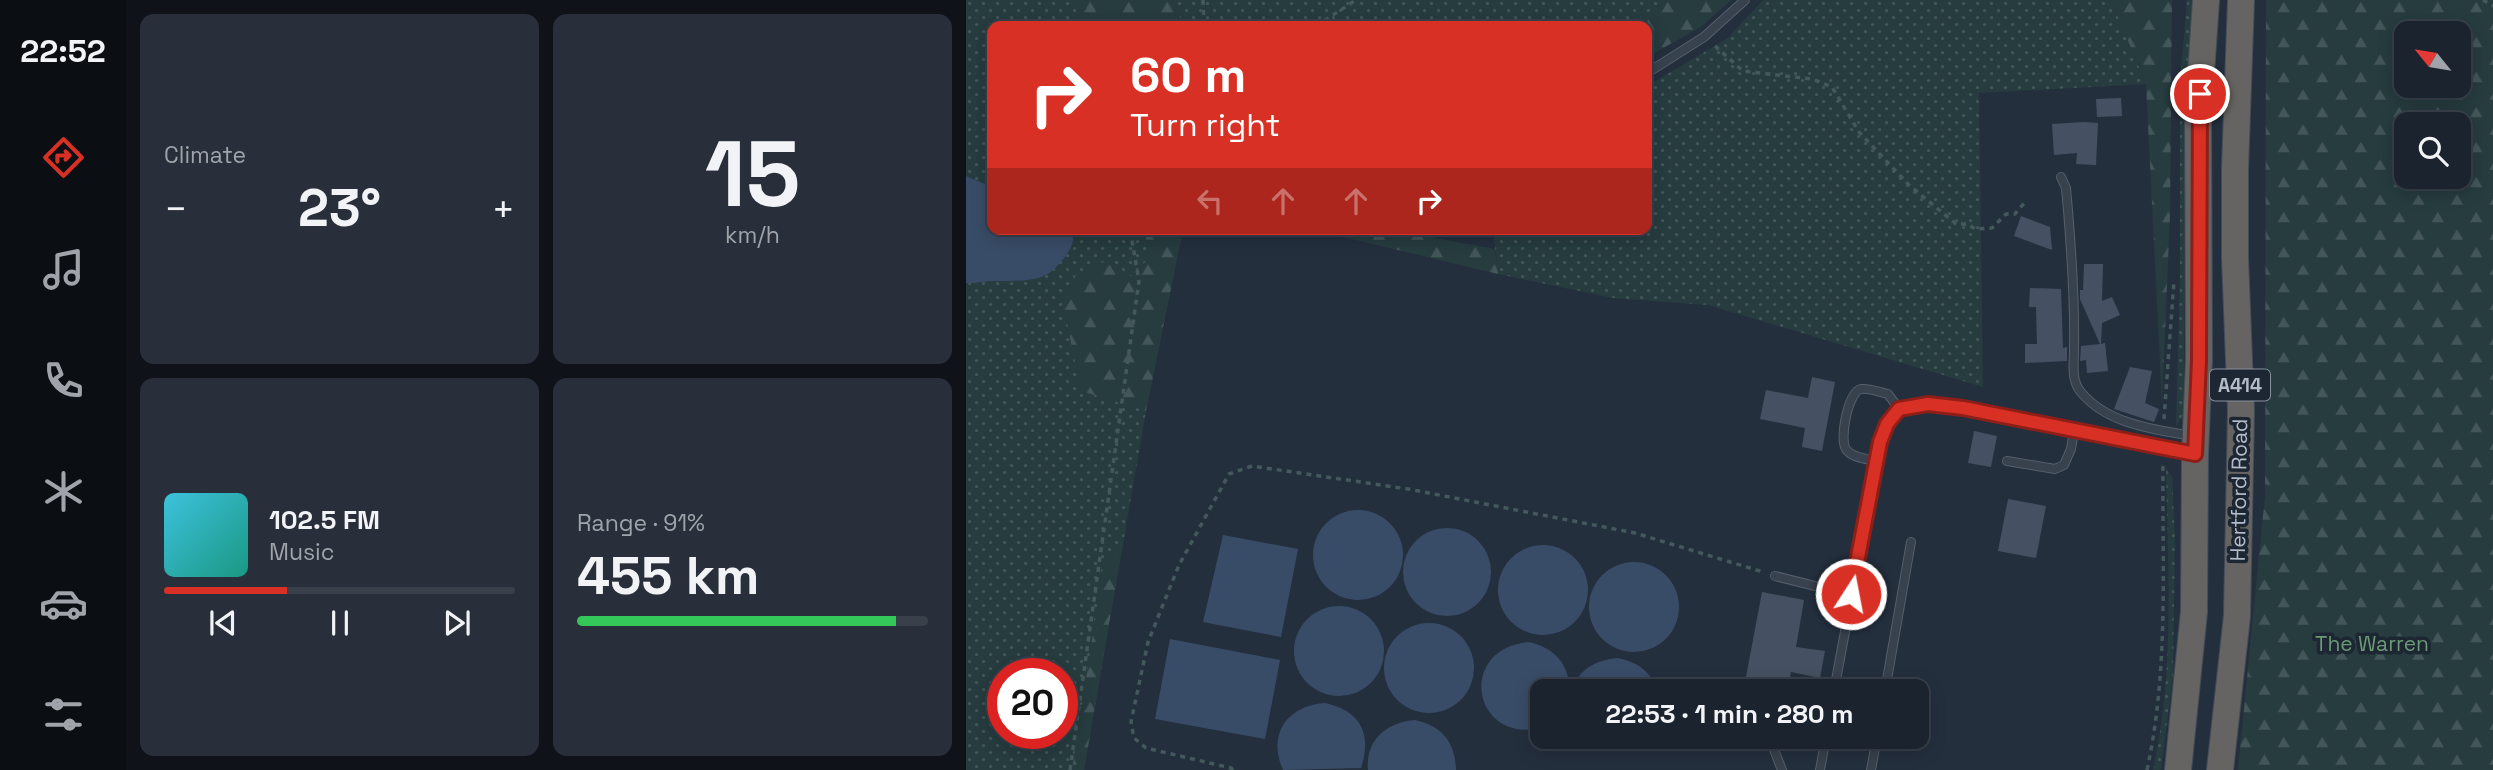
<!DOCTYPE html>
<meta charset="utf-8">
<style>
body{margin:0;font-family:"Space Grotesk",sans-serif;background:#282f3a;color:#f1f3f6;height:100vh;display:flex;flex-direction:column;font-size:26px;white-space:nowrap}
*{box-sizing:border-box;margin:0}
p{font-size:23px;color:#a0a4aa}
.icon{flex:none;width:38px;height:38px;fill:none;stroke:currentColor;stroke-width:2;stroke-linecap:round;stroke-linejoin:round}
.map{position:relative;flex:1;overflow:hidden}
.panel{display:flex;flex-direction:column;gap:14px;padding:14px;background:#0f1319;width:840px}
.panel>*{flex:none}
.guide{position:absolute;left:21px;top:21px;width:665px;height:214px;border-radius:14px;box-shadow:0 4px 18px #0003,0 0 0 2px #39404a;background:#d93025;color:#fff;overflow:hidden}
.needle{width:46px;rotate:300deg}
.tools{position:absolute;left:1428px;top:21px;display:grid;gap:14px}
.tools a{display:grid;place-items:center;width:77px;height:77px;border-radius:14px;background:#1b232e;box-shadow:0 4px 18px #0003,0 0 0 2px #39404a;font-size:35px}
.speed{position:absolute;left:21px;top:658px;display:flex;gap:14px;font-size:35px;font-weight:700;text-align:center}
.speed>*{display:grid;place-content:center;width:91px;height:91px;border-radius:50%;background:#1b232e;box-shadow:0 4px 18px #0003,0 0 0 2px #39404a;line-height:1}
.speed .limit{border:10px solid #d22;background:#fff;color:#111}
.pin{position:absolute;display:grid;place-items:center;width:60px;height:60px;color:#fff;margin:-30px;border:4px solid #fff;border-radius:50%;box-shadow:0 2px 7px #0007}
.me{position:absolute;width:77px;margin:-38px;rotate:11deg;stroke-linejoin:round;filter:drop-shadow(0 0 5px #0008)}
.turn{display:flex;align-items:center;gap:24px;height:147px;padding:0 28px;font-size:32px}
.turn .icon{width:91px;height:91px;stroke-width:2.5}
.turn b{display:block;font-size:49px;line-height:60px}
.lanes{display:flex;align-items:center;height:66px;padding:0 28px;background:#0003;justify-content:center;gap:35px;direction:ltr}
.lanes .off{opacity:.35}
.big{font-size:52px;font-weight:800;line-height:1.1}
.panel .card{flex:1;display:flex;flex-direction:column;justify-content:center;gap:10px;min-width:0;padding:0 24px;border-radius:14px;background:#282f3a}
.panel .dial{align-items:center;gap:0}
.dial b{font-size:91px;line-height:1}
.song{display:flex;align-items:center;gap:21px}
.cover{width:84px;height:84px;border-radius:10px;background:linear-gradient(135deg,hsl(190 70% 55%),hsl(170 70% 35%))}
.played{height:7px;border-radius:4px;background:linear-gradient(90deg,#d93025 35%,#39404a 35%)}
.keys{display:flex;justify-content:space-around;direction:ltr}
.heat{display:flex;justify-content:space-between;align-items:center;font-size:38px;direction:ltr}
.charge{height:10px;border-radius:5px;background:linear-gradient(90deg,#34c759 91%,#39404a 0)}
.panel .tiles{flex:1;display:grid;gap:14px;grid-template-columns:repeat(2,1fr)}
.trip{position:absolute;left:564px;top:679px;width:399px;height:70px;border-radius:14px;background:#1b232e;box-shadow:0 4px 18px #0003,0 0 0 2px #39404a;font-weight:800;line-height:70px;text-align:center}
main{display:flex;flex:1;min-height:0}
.tabs{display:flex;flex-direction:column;width:126px;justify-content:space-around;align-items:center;background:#0b0e12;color:#a0a4aa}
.tabs .icon{width:49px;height:49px}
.tabs .selected{color:#d93025}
.tabs b{font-size:32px;color:#f1f3f6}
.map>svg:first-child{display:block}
</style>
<main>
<nav class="tabs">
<b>22:52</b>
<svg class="icon selected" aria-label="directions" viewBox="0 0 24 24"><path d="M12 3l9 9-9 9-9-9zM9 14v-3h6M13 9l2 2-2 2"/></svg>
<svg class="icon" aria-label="music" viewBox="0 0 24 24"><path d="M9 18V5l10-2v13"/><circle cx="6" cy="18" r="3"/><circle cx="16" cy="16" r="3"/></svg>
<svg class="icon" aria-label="phone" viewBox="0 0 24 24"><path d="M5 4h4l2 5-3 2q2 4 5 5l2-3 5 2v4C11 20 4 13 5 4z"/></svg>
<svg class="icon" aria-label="climate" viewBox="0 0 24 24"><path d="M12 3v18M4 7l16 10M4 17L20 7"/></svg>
<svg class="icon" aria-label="car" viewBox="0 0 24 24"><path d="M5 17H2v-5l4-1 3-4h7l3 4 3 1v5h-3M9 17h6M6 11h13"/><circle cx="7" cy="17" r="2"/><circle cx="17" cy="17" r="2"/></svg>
<svg class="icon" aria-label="filters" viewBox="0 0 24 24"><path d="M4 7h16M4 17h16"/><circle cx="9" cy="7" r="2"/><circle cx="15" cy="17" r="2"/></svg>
</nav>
<section class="panel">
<div class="tiles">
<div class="card"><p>Climate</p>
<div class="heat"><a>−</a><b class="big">23°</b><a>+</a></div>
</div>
<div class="card dial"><b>15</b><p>km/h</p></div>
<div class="card">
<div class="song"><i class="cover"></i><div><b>102.5 FM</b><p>Music</p></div></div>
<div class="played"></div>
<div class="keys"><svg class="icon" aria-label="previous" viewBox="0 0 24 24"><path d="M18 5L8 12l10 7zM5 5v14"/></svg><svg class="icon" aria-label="pause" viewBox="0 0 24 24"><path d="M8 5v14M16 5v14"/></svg><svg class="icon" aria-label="next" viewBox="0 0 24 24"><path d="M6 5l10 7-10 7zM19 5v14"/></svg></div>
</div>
<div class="card"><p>Range · 91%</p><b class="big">455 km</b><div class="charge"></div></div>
</div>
</section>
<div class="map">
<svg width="1527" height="770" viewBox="0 0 1527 770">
<defs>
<pattern id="grass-dots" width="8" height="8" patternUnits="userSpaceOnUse" patternTransform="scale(1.75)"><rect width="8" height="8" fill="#263c3f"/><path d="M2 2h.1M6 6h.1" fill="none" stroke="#435659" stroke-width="1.8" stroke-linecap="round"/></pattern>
<pattern id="forest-firs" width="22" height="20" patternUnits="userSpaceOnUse" patternTransform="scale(1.75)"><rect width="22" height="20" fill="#263c3f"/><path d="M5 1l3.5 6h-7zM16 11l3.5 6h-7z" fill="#435659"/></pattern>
</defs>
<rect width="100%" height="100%" fill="#242f3e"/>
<!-- grass -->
<g fill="url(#grass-dots)" fill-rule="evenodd">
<path d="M 0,0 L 703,0 L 659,26 L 26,26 L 26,229 L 217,229 L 180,411 L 118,770 L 0,770 ZM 37,674 L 96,674 L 96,733 L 37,733 Z"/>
<path d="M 797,0 L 1145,0 L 1180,84 L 1013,93 L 1017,387 L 742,305 L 647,298 L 532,274 L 527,229 L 681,229 L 681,86 L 762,38 Z"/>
<path d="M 1221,0 L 1229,0 L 1219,108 L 1218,413 L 1210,427 L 1214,282 L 1214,84 Z"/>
<path d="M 1200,467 L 1206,477 L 1209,537 L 1207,674 L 1195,770 L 1187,770 C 1209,671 1202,567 1200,467 Z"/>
</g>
<!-- forest -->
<g fill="url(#forest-firs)" fill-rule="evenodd">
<path d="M 108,0 L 201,0 L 221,26 L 113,26 Z"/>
<path d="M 703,0 L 765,0 L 735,27 L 681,57 L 681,26 L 659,26 Z"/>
<path d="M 1145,0 L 1206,0 L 1204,215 L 1196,403 L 1180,84 Z"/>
<path d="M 1300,0 L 1527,0 L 1527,770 L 1272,770 L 1299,495 ZM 1493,33 L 1493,86 L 1440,86 L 1440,33 ZM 1440,124 L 1493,124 L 1493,177 L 1440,177 Z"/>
<path d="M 178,229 L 217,229 L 180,411 L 115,391 L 97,304 L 110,275 L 137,262 L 165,276 L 184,257 Z"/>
<path d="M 344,229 L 453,229 L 469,238 L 529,249 L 532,274 Z"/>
<path d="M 155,553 L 118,770 L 106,770 L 138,561 Z"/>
</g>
<!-- water -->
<g fill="#394c67">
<path d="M 0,176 L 26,187 L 26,229 L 102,229 C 109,236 108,241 104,249 C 82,285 65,280 28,281 C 18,281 10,284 0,283 Z"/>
<circle cx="392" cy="555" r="45"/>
<circle cx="481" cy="572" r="44"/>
<path d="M 257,535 L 332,549 L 315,637 L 237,622 Z"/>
<circle cx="577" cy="590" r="45"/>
<circle cx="668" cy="607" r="45"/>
<circle cx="373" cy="651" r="45"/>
<circle cx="463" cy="668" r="45"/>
<path d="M 204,639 L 314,660 L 299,739 L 189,719 Z"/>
<path d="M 563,642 C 589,648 603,664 604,691 L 576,691 L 576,728 C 505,744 491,648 563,642 Z"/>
<path d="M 652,658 C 673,663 684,671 692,691 L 606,691 C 612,669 630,660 652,658 Z"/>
<path d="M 359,703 C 395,711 406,734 395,768 L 317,770 C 301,734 321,706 359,703 Z"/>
<path d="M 449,720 C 476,726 489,742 490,770 L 402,770 C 399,740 421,722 449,720 Z"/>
</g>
<!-- building -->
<g fill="#455162">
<path d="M 1155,98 L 1156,116 L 1131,117 L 1130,99 Z"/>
<path d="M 1118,122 L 1132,123 L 1130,165 L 1110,164 L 1111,153 L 1088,155 L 1086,124 Z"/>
<path d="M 1055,216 L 1084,227 L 1086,250 L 1048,236 Z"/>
<path d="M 1118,264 L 1137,264 L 1136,301 L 1146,297 L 1154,315 L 1136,323 L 1135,344 L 1139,343 L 1142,371 L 1121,373 L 1120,360 L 1114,361 L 1115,346 L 1134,344 L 1114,299 L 1114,290 L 1117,290 Z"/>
<path d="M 1064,288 L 1095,289 L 1097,348 L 1101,347 L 1101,361 L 1059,363 L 1059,344 L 1071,344 L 1070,307 L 1063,307 Z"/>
<path d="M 1164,367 L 1186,371 L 1179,403 L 1193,409 L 1188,422 L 1148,409 Z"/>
<path d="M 846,377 L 869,382 L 856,451 L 836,447 L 839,428 L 794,419 L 800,390 L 842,398 Z"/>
<path d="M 1008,431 L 1031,436 L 1025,467 L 1002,463 Z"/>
<path d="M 1042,499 L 1080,506 L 1070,558 L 1032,551 Z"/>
<path d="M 796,592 L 838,600 L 830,647 L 859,651 L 854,678 L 825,672 L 823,685 L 780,677 Z"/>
</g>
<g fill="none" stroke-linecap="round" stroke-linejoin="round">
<!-- service casing -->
<g stroke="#565f6c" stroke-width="10">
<g id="service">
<path d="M 681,73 L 738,37 L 779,0"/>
<path d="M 1095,177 L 1100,188 C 1105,242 1109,296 1108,350 C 1108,364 1105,379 1114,391 C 1140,424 1189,430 1227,436"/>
<path d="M 910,461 C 902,459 885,458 880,449 C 873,439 882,392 895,389 C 903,388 914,392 922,394 L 933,409"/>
<path d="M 1041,461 L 1089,469 L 1098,465 L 1105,449 L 1108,431"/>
<path d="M 809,576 L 885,595"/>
<path d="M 868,691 L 914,442 L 921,424 L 933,409 L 963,403 L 997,408 L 1224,454"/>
<path d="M 919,691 L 945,542"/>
<path d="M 803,737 L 816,770"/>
<path d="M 854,770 L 860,737"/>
<path d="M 905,770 L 911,737"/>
</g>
</g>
<!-- trunk casing -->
<g stroke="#434c59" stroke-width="28">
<g id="trunk">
<path d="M 1212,770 L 1228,612 L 1229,454 L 1233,360 L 1232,118 L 1240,0"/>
<path d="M 1254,770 L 1271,616 L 1275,411 L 1269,258 L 1269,169 L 1275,0"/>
</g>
</g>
<!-- path -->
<g stroke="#44595c" stroke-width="3.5" stroke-dasharray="5 5" stroke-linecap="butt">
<path d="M 237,0 L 238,26"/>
<path d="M 1517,0 L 1527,6"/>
<path d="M 350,26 L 390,0"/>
<path d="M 749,46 L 777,71 L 846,79 L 866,87 L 893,132 L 943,185 L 990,224 L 1002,224 L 1009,229 L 1026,228 L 1040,214 L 1049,214 L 1059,202"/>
<path d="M 1198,419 L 1208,280"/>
<path d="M 104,770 L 173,281 L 164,229"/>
<path d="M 267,770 L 265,768 L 180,748 L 168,738 L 165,722 L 182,642 L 213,565 L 263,474 L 286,466 L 442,489 L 669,533 L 797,572"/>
<path d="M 1181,770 C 1203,669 1196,565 1197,462"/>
</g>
<!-- service -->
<use href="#service" stroke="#38414e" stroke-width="8"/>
<!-- trunk -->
<use href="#trunk" stroke="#656462" stroke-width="26"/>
</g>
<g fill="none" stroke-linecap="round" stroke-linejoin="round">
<!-- route casing -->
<g stroke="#8d1f18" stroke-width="18">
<path id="route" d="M 885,594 L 914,442 L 921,424 L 933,409 L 962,404 L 997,408 L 1229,454 L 1233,360 L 1234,94"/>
</g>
<!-- route -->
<use href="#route" stroke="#d93025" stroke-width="12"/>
</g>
<g text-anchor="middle" stroke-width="7" stroke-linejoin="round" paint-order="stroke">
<!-- shield labels -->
<rect fill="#1d2633" stroke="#878f9c" stroke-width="2" x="1244" y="369.5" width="60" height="31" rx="5"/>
<g font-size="19" font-weight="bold" fill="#b4bcc9">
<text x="1274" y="392">A414</text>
</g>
<!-- street labels -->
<g font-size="21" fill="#b4bcc9" stroke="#1d2633">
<text transform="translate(1273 490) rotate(-89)" y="7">Hertford Road</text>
</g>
<!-- park labels -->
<g font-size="21" fill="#6b9a76" stroke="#1d2633">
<text x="1406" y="651">The Warren</text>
</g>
</g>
</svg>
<div class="tools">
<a><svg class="needle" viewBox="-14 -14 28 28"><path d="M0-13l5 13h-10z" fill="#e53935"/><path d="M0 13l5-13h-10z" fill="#a0a4aa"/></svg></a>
<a><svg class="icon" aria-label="search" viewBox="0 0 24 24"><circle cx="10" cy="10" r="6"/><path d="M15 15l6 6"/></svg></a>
</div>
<div class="speed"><div class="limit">20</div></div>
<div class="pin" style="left:1234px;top:94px;background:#d93025"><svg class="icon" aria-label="arrive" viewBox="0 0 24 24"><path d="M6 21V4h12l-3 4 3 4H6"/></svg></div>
<svg class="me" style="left:885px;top:594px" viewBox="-20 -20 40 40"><circle r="17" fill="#d93025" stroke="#fff" stroke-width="3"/><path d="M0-11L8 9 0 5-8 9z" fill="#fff"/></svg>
<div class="trip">22:53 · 1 min · 280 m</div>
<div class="guide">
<div class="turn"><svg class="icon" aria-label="right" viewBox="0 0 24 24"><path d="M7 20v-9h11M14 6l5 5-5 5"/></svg><div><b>60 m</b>Turn right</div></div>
<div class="lanes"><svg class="icon off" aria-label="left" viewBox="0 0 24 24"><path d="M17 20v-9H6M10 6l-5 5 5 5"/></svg><svg class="icon off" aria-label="ahead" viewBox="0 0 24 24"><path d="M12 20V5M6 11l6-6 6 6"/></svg><svg class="icon off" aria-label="ahead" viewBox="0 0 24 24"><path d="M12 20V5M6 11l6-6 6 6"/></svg><svg class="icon" aria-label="right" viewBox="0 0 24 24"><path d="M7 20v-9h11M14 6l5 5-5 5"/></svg></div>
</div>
</div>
</main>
